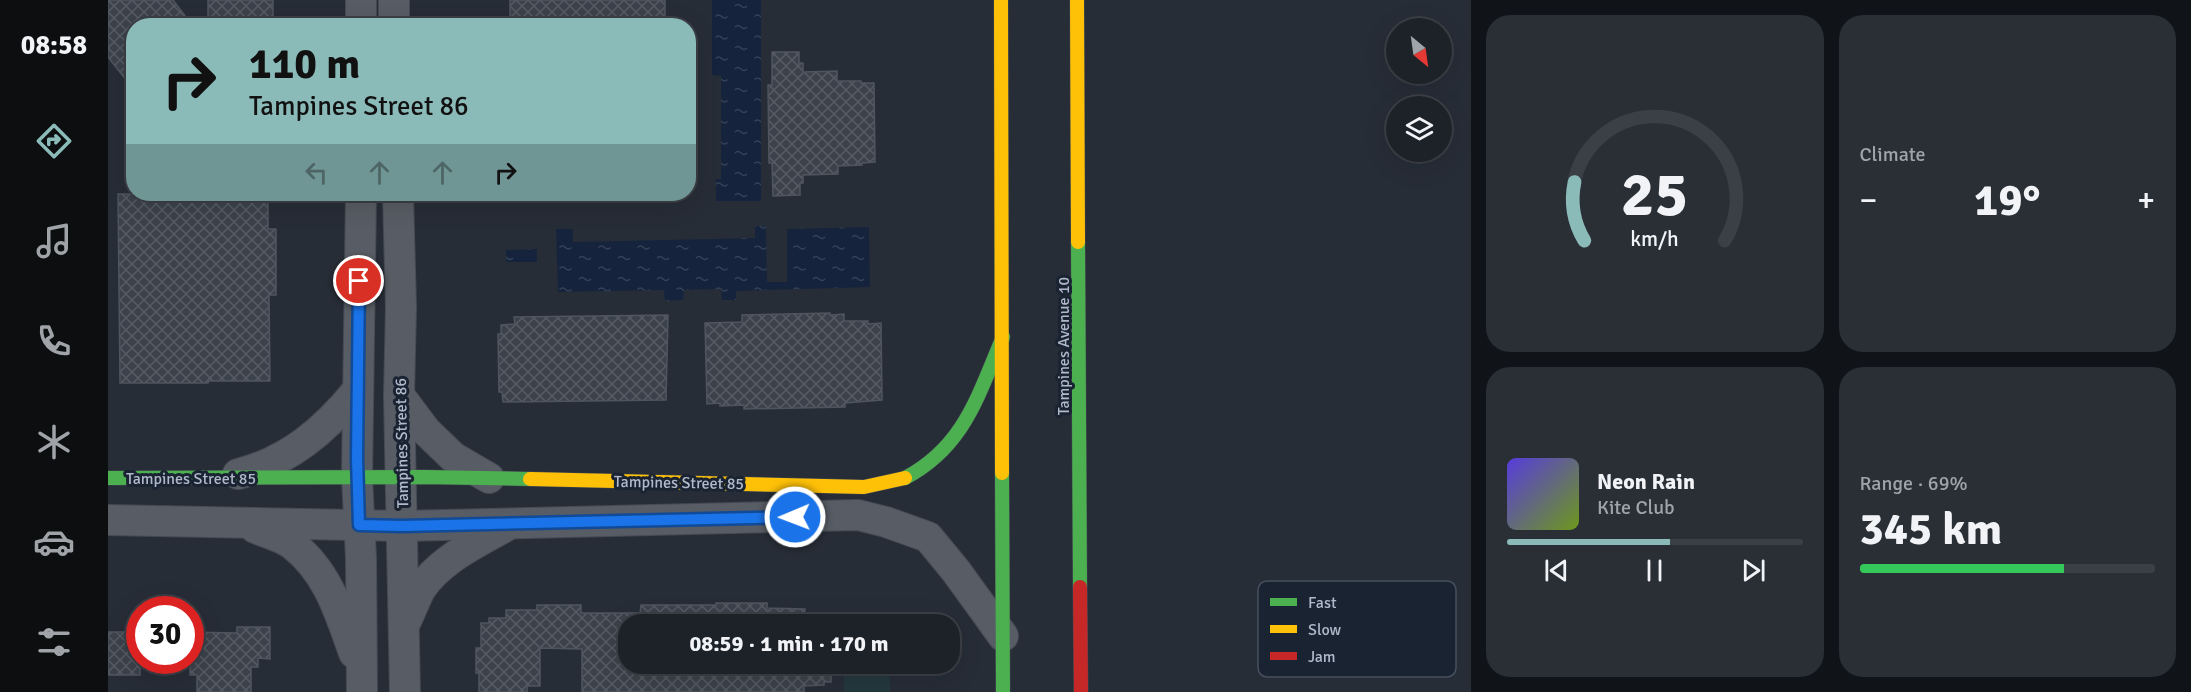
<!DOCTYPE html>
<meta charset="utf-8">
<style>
body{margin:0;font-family:Signika,sans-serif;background:#2a2f35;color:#f1f3f6;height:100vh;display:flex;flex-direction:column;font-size:22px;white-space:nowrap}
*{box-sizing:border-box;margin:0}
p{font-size:20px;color:#a0a4a8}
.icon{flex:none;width:33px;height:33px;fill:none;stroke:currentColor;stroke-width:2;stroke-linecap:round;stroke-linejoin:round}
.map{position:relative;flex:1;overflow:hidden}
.details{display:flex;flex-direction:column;gap:15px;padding:15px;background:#101317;width:720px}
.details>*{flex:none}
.guide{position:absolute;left:18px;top:18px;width:570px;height:183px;border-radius:24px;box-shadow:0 6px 24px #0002,0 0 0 2px #3b3f46;background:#8bbbb9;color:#111;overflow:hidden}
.needle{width:39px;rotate:151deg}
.controls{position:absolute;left:1278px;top:18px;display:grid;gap:12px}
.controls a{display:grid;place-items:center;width:66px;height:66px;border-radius:50%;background:#1d2229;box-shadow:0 6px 24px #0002,0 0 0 2px #3b3f46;font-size:30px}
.speed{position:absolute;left:18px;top:596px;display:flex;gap:12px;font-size:30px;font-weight:700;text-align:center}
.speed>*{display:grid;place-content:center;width:78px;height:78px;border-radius:50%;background:#1d2229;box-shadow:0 6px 24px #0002,0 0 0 2px #3b3f46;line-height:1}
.speed .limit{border:9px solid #d22;background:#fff;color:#111}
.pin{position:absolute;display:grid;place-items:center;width:51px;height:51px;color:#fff;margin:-26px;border:3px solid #fff;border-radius:50%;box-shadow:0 2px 6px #0007}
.me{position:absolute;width:66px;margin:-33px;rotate:269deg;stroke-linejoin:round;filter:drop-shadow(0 0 4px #0008)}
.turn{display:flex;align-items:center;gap:21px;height:126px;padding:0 24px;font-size:27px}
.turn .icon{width:78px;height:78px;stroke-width:2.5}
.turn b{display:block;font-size:42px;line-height:51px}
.lanes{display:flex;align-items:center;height:57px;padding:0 24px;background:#0003;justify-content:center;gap:30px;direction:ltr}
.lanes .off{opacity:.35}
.big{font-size:45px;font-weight:700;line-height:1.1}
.details .widget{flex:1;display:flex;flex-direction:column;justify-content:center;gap:9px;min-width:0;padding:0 21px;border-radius:24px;background:#2a2f35}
.details .dial{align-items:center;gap:0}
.dial svg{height:156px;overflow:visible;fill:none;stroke:#3b3f46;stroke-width:7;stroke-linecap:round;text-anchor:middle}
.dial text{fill:#f1f3f6;stroke:none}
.song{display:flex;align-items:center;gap:18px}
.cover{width:72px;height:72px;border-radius:9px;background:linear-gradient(135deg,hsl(250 70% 55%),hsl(80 70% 35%))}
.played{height:6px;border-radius:3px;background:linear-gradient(90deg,#8bbbb9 55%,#3b3f46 55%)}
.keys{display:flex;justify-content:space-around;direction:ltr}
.heat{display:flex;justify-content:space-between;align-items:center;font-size:33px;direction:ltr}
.charge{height:9px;border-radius:4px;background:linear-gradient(90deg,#34c759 69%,#3b3f46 0)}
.details .tiles{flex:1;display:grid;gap:15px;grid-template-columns:repeat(2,1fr)}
.trip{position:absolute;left:510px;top:614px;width:342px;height:60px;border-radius:24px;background:#1d2229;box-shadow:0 6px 24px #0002,0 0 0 2px #3b3f46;font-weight:700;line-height:60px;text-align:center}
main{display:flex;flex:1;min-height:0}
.tab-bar{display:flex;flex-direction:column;width:108px;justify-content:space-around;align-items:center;background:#0c0e10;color:#a0a4a8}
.tab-bar .icon{width:42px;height:42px}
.tab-bar .selected{color:#8bbbb9}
.tab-bar b{font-size:27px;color:#f1f3f6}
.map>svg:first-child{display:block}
</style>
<main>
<nav class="tab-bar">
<b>08:58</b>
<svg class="icon selected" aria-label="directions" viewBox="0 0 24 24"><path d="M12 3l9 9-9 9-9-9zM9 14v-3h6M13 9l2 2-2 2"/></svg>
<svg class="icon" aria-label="music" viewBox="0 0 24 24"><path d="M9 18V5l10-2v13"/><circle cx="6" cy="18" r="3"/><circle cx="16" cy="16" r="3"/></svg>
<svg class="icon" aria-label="phone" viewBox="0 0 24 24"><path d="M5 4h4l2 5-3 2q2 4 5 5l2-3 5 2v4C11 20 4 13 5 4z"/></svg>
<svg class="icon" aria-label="climate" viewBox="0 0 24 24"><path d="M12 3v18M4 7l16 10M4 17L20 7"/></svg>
<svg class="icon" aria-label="car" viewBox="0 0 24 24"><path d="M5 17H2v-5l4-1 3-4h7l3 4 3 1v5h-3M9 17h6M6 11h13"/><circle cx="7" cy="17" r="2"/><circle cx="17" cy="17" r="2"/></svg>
<svg class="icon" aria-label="filters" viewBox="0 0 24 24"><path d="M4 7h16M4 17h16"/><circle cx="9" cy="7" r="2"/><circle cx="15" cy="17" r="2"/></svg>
</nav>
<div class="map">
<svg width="1363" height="692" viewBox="0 0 1363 692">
<defs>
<pattern id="water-ripples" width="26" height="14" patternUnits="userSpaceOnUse" patternTransform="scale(1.5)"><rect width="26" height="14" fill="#16233c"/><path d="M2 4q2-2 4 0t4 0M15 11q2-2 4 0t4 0" fill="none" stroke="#354157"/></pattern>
<pattern id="building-cross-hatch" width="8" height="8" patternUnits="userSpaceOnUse" patternTransform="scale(1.5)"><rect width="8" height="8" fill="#3c424b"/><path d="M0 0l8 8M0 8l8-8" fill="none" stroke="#565b64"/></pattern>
</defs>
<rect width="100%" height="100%" fill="#272d37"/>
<!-- grass -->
<g fill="#24383d">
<rect x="736" y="614" width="46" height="10"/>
<rect x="736" y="663" width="46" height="29"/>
</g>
<!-- water -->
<g fill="url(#water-ripples)">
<path d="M 604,0 L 653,0 L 653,201 L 608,201 L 608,179 L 613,179 L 613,76 L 604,75 Z"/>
<path d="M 647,226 L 658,226 L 659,282 L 679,282 L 679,229 L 761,227 L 762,287 L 628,291 L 628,300 L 614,300 L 613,289 L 576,290 L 575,300 L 557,301 L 556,290 L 450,292 L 448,229 L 465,229 L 465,242 L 647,238 Z"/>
<path d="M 429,249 L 429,262 L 398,262 L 398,250 Z"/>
</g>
<!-- building -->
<g fill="url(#building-cross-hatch)" stroke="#4f555f" stroke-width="1.5">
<path d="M 0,0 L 65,0 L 85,26 L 26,26 L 26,90 L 0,57 Z"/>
<rect x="100" y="0" width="65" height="26"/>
<rect x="402" y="0" width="155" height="26"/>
<path d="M 664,52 L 691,52 L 691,63 L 695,63 L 695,72 L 729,71 L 729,81 L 753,81 L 753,83 L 766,83 L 767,162 L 754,163 L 754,165 L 730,166 L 730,174 L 695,175 L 695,183 L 692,183 L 692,195 L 665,196 L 664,163 L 661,163 L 660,85 L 664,85 Z"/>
<path d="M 10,194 L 160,194 L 160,229 L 168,229 L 168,295 L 161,295 L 162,381 L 101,381 L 100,383 L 12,383 Z"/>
<path d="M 722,313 L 722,315 L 736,314 L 736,321 L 760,321 L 760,324 L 773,323 L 774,400 L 737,403 L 737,407 L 636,409 L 636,405 L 612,406 L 612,403 L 599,404 L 597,323 L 634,322 L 634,315 Z"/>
<path d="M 560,315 L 558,400 L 395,402 L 394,392 L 391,392 L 390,334 L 393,334 L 393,325 L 407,324 L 406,317 Z"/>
<path d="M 608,603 L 659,603 L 659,608 L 697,609 L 696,617 L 717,617 L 717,622 L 722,622 L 722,624 L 520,624 L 520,663 L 723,663 L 723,682 L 716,682 L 716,685 L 696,686 L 696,692 L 474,692 L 474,649 L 432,648 L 432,686 L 419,686 L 419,692 L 371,692 L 371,673 L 368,673 L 368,648 L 373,648 L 373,623 L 381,623 L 381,618 L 398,618 L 398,610 L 429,610 L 429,605 L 473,605 L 473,613 L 532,613 L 533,605 L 608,605 Z"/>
<path d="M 129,627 L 162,627 L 162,659 L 150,658 L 150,667 L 143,667 L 143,692 L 89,692 L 89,675 L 82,675 L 82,632 L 129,633 Z"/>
<rect x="0" y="632" width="32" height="43"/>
</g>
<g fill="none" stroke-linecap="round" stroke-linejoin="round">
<!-- street casing -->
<g stroke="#444a53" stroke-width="32">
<g id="street">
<path d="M 253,0 L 253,26"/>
<path d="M 286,26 L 286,0"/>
<path d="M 253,194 L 249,477 L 253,558 L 254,692"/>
<path d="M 290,194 L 293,307 L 291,395 L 297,692"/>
<path d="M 291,395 L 318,431 L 345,457 L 381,478"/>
<path d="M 130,474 C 181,461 216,431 249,391"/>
<path d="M 0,520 L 294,526 L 750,515 L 778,522 L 820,537 L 848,571 L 895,636"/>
<path d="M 147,528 C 159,533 175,537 185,545 C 220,572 232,614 246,653"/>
<path d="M 298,621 C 303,611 307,600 312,590 C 332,559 369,543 400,525"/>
</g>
</g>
<!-- fast casing -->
<g stroke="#444a53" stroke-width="15">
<g id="fast">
<path d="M 970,242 L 972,587"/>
<path d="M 894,473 L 895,692"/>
<path d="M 0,478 L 317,477 L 422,479"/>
<path d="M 797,478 C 857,446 870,395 895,337"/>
</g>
</g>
<!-- slow casing -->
<g stroke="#444a53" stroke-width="15">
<g id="slow">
<path d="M 893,0 L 894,473"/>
<path d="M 969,0 L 970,242"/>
<path d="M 422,479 L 756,487 L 797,478"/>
</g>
</g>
<!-- jam casing -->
<g stroke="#444a53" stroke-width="15">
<path id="jam" d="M 972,587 L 973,692"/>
</g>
<!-- street -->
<use href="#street" stroke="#585c64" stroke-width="30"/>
<!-- fast -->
<use href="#fast" stroke="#4caf50" stroke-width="14"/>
<!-- slow -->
<use href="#slow" stroke="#ffc107" stroke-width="14"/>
<!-- jam -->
<use href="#jam" stroke="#c62828" stroke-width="14"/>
</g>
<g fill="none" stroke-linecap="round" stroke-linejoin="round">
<!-- route casing -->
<g stroke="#114b97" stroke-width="15">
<path id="route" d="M 251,281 L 249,458 L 251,525 L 294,526 L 687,517"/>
</g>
<!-- route -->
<use href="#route" stroke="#1a73e8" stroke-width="10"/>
</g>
<g text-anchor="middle" stroke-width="6" stroke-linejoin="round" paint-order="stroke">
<!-- street labels -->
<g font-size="16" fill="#b0b9c9" stroke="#1a2332">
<text transform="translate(955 346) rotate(-90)" y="6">Tampines Avenue 10</text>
<text transform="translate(293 443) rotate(-91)" y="6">Tampines Street 86</text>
<text x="83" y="484">Tampines Street 85</text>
<text transform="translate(571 482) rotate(1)" y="6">Tampines Street 85</text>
</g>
</g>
<!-- legend -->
<rect x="1150" y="581" width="198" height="96" rx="9" fill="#1a2332" stroke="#47505f" stroke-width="1.5"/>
<rect x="1162" y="598" width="27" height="8" fill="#4caf50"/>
<rect x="1162" y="625" width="27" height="8" fill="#ffc107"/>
<rect x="1162" y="652" width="27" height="8" fill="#c62828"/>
<g font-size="16" fill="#b0b9c9">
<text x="1200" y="608">Fast</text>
<text x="1200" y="635">Slow</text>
<text x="1200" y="662">Jam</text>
</g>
</svg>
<div class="controls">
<a><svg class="needle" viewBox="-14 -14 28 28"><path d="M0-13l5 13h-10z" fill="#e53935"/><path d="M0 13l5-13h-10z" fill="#a0a4a8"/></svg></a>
<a><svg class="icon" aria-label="layers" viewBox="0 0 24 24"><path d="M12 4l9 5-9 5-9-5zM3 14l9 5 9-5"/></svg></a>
</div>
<div class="speed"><div class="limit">30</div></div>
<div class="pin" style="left:251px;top:281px;background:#d93025"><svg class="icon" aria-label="arrive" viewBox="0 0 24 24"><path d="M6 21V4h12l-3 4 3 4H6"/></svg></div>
<svg class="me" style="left:687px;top:517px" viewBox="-20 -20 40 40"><circle r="17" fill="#1a73e8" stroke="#fff" stroke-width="3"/><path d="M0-11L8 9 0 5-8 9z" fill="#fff"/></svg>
<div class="trip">08:59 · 1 min · 170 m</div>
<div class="guide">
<div class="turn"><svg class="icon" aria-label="right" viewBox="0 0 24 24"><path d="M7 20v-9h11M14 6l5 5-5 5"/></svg><div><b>110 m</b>Tampines Street 86</div></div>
<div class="lanes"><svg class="icon off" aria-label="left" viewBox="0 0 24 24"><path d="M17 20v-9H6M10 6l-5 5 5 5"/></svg><svg class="icon off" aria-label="ahead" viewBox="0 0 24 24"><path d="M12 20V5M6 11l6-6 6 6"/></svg><svg class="icon off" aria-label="ahead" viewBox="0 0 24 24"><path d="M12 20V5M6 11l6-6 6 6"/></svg><svg class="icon" aria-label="right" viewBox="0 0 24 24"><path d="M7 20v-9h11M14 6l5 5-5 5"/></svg></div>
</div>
</div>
<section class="details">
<div class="tiles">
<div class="widget dial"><svg viewBox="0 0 100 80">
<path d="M14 69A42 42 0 1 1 86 69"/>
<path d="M14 69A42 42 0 0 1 9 39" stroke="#8bbbb9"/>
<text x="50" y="56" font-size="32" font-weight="700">25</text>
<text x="50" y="72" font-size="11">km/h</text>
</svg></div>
<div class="widget"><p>Climate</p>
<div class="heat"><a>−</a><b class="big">19°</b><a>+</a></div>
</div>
<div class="widget">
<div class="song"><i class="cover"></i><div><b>Neon Rain</b><p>Kite Club</p></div></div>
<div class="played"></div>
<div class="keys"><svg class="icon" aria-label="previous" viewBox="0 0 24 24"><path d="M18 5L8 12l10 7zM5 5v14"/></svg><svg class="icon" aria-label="pause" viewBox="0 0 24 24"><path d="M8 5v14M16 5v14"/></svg><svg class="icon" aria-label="next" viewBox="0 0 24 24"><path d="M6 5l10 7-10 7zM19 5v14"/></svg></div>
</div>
<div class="widget"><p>Range · 69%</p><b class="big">345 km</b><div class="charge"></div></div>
</div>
</section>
</main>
